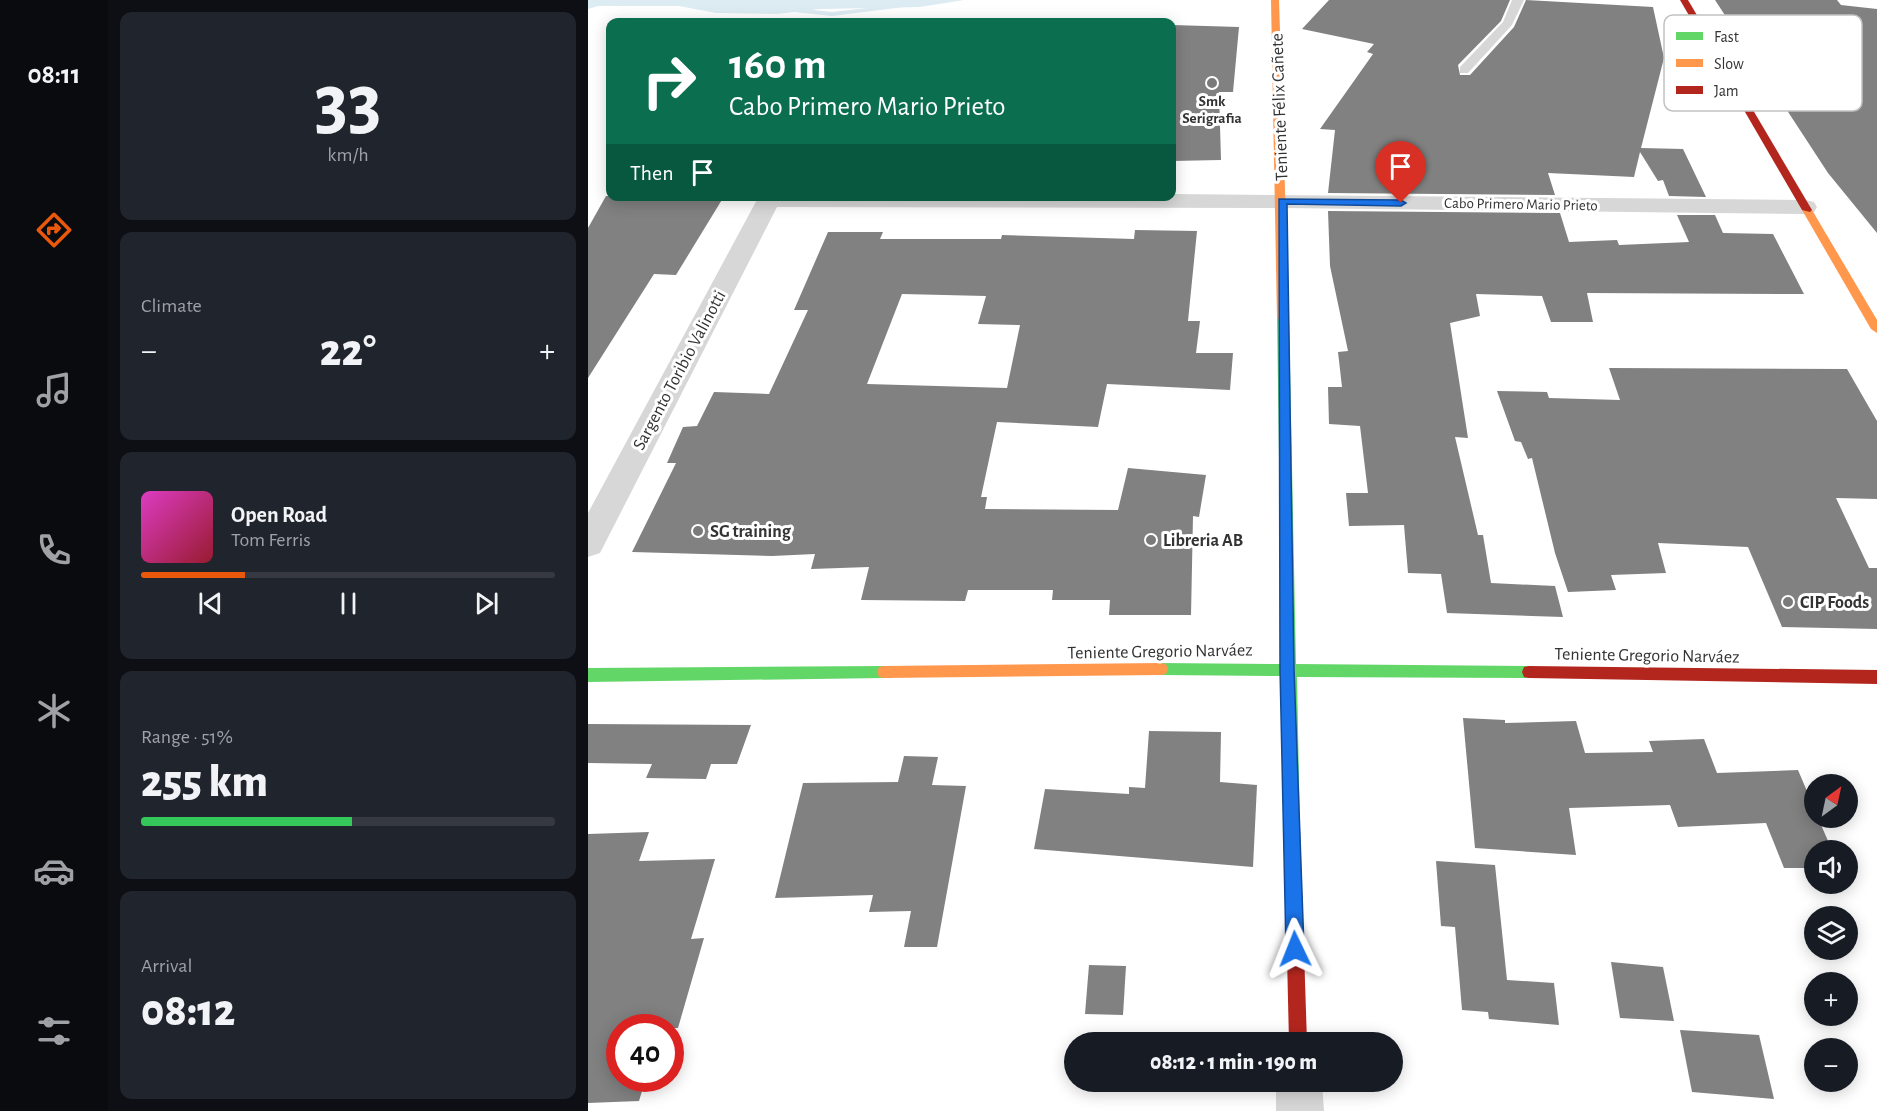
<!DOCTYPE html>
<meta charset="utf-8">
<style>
body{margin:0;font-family:"Alegreya Sans",sans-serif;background:#20242c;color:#f1f3f6;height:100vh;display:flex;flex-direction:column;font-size:22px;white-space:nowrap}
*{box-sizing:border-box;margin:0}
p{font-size:20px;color:#9ea1a6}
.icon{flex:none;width:33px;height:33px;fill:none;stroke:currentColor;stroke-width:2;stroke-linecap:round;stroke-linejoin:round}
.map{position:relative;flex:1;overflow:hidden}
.details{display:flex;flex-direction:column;gap:12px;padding:12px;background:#0d0f14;width:480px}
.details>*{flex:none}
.banner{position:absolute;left:18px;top:18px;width:570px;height:183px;border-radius:12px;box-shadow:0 3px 15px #0003;background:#0b6e4f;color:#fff;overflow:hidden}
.needle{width:39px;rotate:33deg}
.fabs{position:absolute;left:1216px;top:774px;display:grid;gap:12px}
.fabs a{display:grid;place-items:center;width:54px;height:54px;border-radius:50%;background:#171b24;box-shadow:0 3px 15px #0003;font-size:30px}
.speed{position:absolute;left:18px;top:1014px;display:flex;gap:12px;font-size:30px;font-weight:700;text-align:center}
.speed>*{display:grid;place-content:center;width:78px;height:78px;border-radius:50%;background:#171b24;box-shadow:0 3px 15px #0003;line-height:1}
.speed .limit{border:9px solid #d22;background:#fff;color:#111}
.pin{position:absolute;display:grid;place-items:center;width:51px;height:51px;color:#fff;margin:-62px -26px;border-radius:50% 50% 50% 0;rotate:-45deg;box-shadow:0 0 6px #0007}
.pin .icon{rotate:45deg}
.me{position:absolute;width:66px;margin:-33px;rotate:358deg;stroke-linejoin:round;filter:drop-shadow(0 0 4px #0008)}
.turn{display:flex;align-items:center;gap:21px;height:126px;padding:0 24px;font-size:27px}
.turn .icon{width:78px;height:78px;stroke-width:2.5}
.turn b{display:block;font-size:42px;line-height:51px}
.then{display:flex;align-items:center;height:57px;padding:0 24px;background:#0003;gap:12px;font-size:22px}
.big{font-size:45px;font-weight:800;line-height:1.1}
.details .widget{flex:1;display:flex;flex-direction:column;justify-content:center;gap:9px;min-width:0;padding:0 21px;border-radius:12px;background:#20242c}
.details .dial{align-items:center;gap:0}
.dial b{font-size:78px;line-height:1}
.song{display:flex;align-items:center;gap:18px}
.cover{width:72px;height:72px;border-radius:9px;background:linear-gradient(135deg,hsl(310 70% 55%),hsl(350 70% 35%))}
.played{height:6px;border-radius:3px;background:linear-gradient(90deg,#ea580c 25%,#363941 25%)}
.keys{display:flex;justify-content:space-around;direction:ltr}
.heat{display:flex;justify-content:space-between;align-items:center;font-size:33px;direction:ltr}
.charge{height:9px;border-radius:4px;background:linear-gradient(90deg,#34c759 51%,#363941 0)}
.trip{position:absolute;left:476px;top:1032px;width:339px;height:60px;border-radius:30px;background:#171b24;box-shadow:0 3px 15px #0003;font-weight:800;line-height:60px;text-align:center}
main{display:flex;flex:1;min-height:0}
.tab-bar{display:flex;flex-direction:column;width:108px;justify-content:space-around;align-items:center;background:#090b0e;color:#9ea1a6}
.tab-bar .icon{width:42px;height:42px}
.tab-bar .on{color:#ea580c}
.tab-bar b{font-size:27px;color:#f1f3f6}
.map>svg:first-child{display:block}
</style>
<main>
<nav class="tab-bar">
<b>08:11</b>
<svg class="icon on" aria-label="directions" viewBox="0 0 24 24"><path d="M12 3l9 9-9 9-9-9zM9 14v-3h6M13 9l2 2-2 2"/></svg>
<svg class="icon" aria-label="music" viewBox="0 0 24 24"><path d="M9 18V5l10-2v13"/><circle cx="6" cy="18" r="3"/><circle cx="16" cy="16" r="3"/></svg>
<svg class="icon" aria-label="phone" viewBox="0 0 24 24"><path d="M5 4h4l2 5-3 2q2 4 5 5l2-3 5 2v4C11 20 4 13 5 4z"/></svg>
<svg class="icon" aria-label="climate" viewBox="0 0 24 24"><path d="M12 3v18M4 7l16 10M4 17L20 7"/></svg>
<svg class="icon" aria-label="car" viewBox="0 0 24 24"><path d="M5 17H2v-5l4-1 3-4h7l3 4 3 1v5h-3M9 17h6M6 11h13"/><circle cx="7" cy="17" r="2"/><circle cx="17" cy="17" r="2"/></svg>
<svg class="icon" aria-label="filters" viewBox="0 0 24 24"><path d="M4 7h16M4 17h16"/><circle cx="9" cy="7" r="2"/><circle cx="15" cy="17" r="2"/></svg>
</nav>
<section class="details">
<div class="widget dial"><b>33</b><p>km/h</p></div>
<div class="widget"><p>Climate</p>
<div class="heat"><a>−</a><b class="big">22°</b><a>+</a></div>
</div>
<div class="widget">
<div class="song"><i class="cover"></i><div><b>Open Road</b><p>Tom Ferris</p></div></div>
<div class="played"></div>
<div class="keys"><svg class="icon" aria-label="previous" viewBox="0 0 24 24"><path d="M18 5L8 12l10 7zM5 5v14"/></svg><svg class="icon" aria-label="pause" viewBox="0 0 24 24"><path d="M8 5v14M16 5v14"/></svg><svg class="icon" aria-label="next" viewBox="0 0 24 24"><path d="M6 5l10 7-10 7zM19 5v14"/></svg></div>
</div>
<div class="widget"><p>Range · 51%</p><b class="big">255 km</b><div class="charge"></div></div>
<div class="widget"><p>Arrival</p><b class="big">08:12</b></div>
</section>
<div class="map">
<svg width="1289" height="1111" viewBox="0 0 1289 1111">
<rect width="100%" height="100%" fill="#fff"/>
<!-- water -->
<path fill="#ddebf3" d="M 0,0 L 376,0 L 332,7 L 231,9 L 189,14 L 128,13 L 91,6 L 10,6 L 0,9 Z"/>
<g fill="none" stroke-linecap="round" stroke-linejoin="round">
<!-- stream -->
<path fill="#ddebf3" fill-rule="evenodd" d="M 314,4 L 316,5 L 316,7 L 244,16 L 197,11 L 194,9 L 197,7 L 244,12 Z"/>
</g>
<!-- building -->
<g fill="#818181" fill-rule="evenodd">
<path d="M 741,0 L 922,0 L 913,21 L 870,65 L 872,75 L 882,75 L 926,27 L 938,0 L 1065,7 L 1076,58 L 1053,148 L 1095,149 L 1118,197 L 1081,196 L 1075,180 L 1070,181 L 1052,152 L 1046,177 L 960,173 L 967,195 L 740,193 L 747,130 L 732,129 L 785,54 L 779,52 L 786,44 L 714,29 Z"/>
<path d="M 1127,0 L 1249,0 L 1253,5 L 1289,9 L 1289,233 L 1240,173 Z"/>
<path d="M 584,25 L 651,27 L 645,92 L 631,92 L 633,160 L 584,161 Z"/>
<path d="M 18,196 L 135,198 L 88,275 L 66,274 L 0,378 L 0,228 Z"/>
<path d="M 740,211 L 972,213 L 981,242 L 1029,240 L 1031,245 L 1101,242 L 1089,215 L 1127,215 L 1135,233 L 1185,234 L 1216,294 L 999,293 L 1005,322 L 963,322 L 954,296 L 888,294 L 892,316 L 862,323 L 880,438 L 867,437 L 890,535 L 895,535 L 903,583 L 967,586 L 975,617 L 859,613 L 853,574 L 820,573 L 816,525 L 761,526 L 758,493 L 780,493 L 772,426 L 741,424 L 740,387 L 754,387 L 750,352 L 760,351 L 742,266 Z"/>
<path d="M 547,230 L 609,231 L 600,321 L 612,321 L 608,353 L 645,353 L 642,390 L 519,384 L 510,427 L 409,422 L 393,497 L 399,497 L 397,509 L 530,510 L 540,468 L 618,475 L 611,517 L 605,516 L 603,615 L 521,615 L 522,600 L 464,600 L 465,590 L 380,590 L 377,601 L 273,600 L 281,567 L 223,569 L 227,554 L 184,556 L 44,552 L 88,463 L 79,463 L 95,427 L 109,426 L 126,392 L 181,394 L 220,310 L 206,310 L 240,232 L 295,232 L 292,239 L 413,239 L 414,235 L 546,239 ZM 314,294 L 398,296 L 390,324 L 432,325 L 419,388 L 279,384 Z"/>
<path d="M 1021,368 L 1259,369 L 1289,421 L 1289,499 L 1248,498 L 1281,568 L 1289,568 L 1289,629 L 1194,627 L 1160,547 L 1070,543 L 1078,573 L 1023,575 L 1028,590 L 980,592 L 967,553 L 944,458 L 940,459 L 933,442 L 927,441 L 909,391 L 959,392 L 961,398 L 1032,400 Z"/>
<path d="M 875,718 L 917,720 L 917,723 L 988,721 L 997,753 L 1065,752 L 1061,741 L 1116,739 L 1129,773 L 1210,770 L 1227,810 L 1227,818 L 1230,818 L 1244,850 L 1227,850 L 1227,868 L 1196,868 L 1178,823 L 1090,827 L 1082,805 L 981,808 L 988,855 L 887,848 Z"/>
<path d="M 0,724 L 163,725 L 149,764 L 123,764 L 118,779 L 58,778 L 64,764 L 0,763 Z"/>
<path d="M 561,731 L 633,732 L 632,782 L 669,785 L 665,867 L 446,849 L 457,789 L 541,794 L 541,787 L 557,788 Z"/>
<path d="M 316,756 L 350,757 L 344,785 L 378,786 L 349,947 L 316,947 L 323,911 L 281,912 L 285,895 L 187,898 L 215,783 L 310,782 Z"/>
<path d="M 61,832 L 51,861 L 127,859 L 103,939 L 116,938 L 90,1028 L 32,1028 L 32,1078 L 58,1078 L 51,1101 L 0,1103 L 0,834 Z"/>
<path d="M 848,861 L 907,865 L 919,980 L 966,983 L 971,1025 L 901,1019 L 900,1012 L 874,1010 L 867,927 L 853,926 Z"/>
<path d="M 1023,962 L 1075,967 L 1086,1021 L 1032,1018 Z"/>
<path d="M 501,965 L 538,966 L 535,1015 L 497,1014 Z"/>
<path d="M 1092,1030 L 1171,1035 L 1186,1099 L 1104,1092 Z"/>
</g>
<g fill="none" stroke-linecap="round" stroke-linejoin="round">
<!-- lane -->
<path fill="#d7d7d7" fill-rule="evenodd" d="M 924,0 L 936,0 L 924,25 L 880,73 L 872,73 L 872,67 L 915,22 Z"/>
<!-- street -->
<g fill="#d7d7d7" fill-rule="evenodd">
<path d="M 584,194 L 1217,200 L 1226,202 L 1229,207 L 1226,212 L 1217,214 L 694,208 L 189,207 L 12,553 L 0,557 L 0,513 L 171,196 L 584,196 Z"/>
<path d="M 688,1082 L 734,1082 L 736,1111 L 688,1111 Z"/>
</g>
<!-- fast -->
<g fill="#63d668" fill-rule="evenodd">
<path d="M 695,314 L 701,318 L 708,664 L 941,666 L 946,667 L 948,672 L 946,677 L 941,678 L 709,677 L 712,829 L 710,835 L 704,837 L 698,835 L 696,829 L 694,676 L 573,675 L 568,674 L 566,669 L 568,664 L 573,663 L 694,664 L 689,318 Z"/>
<path d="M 296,666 L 301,667 L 303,672 L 301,677 L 296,678 L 0,682 L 0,668 Z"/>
</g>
<!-- slow -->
<g fill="#ff974d" fill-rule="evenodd">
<path d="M 683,0 L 691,0 L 701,318 L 695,322 L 689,318 Z"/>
<path d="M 1219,207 L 1224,210 L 1289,320 L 1289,333 L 1283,329 L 1214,210 Z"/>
<path d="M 573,663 L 578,664 L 580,669 L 578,674 L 573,675 L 296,678 L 291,677 L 289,672 L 291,667 L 296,666 Z"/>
</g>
<!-- jam -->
<g fill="#b3261e" fill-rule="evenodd">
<path d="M 1092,0 L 1100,0 L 1224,210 L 1222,212 L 1214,210 Z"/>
<path d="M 941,666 L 1289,670 L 1289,684 L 941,678 L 936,677 L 934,672 L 936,667 Z"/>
<path d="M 704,821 L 710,823 L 712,829 L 719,1042 L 701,1042 L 696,829 L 698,823 Z"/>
</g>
</g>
<!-- route -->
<path fill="#1a73e8" stroke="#114b97" stroke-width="1.5" d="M 691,199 L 813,200 L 818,203 L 813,206 L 699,204 L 706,668 L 716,949 L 714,955 L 707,958 L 701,955 L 698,949 L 692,668 Z"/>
<!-- markers -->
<g fill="#7a7a7a" stroke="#fff" stroke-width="2">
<circle cx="624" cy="83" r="6"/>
<circle cx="110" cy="531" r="6"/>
<circle cx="563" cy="540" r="6"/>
<circle cx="1200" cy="602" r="6"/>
</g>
<g text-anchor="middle" stroke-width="6" stroke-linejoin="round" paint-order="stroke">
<!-- far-poi labels -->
<g font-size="15" font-weight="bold" fill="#333" stroke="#fff">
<text x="624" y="106">Smk<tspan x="624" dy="17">Serigrafia</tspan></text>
</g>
<!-- far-street labels -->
<g font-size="15" fill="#333" stroke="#fff">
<text transform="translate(933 204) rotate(1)" y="5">Cabo Primero Mario Prieto</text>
</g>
<!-- street labels -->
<g font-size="18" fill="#333" stroke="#fff">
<text transform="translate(691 107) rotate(-92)" y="6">Teniente Félix Cañete</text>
<text transform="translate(91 370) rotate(-62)" y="6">Sargento Toribio Valinotti</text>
<text transform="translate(572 651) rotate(-1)" y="6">Teniente Gregorio Narváez</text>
<text transform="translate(1059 655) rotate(1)" y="6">Teniente Gregorio Narváez</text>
</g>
<!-- poi labels -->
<g font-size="18" font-weight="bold" fill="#333" stroke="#fff" text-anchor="start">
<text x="122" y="537">SG training</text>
<text x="575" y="546">Libreria AB</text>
<text x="1212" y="608">CIP Foods</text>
</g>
</g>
<!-- legend -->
<rect x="1076" y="15" width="198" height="96" rx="9" fill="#fff" stroke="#c2c2c2" stroke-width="1.5"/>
<rect x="1088" y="32" width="27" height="8" fill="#63d668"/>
<rect x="1088" y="59" width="27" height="8" fill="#ff974d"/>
<rect x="1088" y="86" width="27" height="8" fill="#b3261e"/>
<g font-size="16" fill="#333">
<text x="1126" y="42">Fast</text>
<text x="1126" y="69">Slow</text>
<text x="1126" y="96">Jam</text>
</g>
</svg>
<div class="fabs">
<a><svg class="needle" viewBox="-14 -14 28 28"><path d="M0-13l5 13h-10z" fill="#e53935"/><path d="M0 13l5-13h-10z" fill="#9ea1a6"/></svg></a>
<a><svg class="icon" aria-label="sound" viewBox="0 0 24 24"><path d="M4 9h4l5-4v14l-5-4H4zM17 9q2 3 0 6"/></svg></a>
<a><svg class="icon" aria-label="layers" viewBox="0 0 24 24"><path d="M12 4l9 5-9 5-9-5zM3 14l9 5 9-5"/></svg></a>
<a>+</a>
<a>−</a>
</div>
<div class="speed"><div class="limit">40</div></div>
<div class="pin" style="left:813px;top:203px;background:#d93025"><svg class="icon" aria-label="arrive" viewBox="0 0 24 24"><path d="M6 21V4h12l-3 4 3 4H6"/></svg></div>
<svg class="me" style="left:707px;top:949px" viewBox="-20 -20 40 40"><path d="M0-17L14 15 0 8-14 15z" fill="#1a73e8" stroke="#fff" stroke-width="4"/></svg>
<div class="trip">08:12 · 1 min · 190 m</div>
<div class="banner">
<div class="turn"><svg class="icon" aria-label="right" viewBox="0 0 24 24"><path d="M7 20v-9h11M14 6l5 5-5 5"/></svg><div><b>160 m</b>Cabo Primero Mario Prieto</div></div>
<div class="then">Then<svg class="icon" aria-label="arrive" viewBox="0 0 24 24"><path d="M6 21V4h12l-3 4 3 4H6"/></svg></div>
</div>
</div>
</main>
